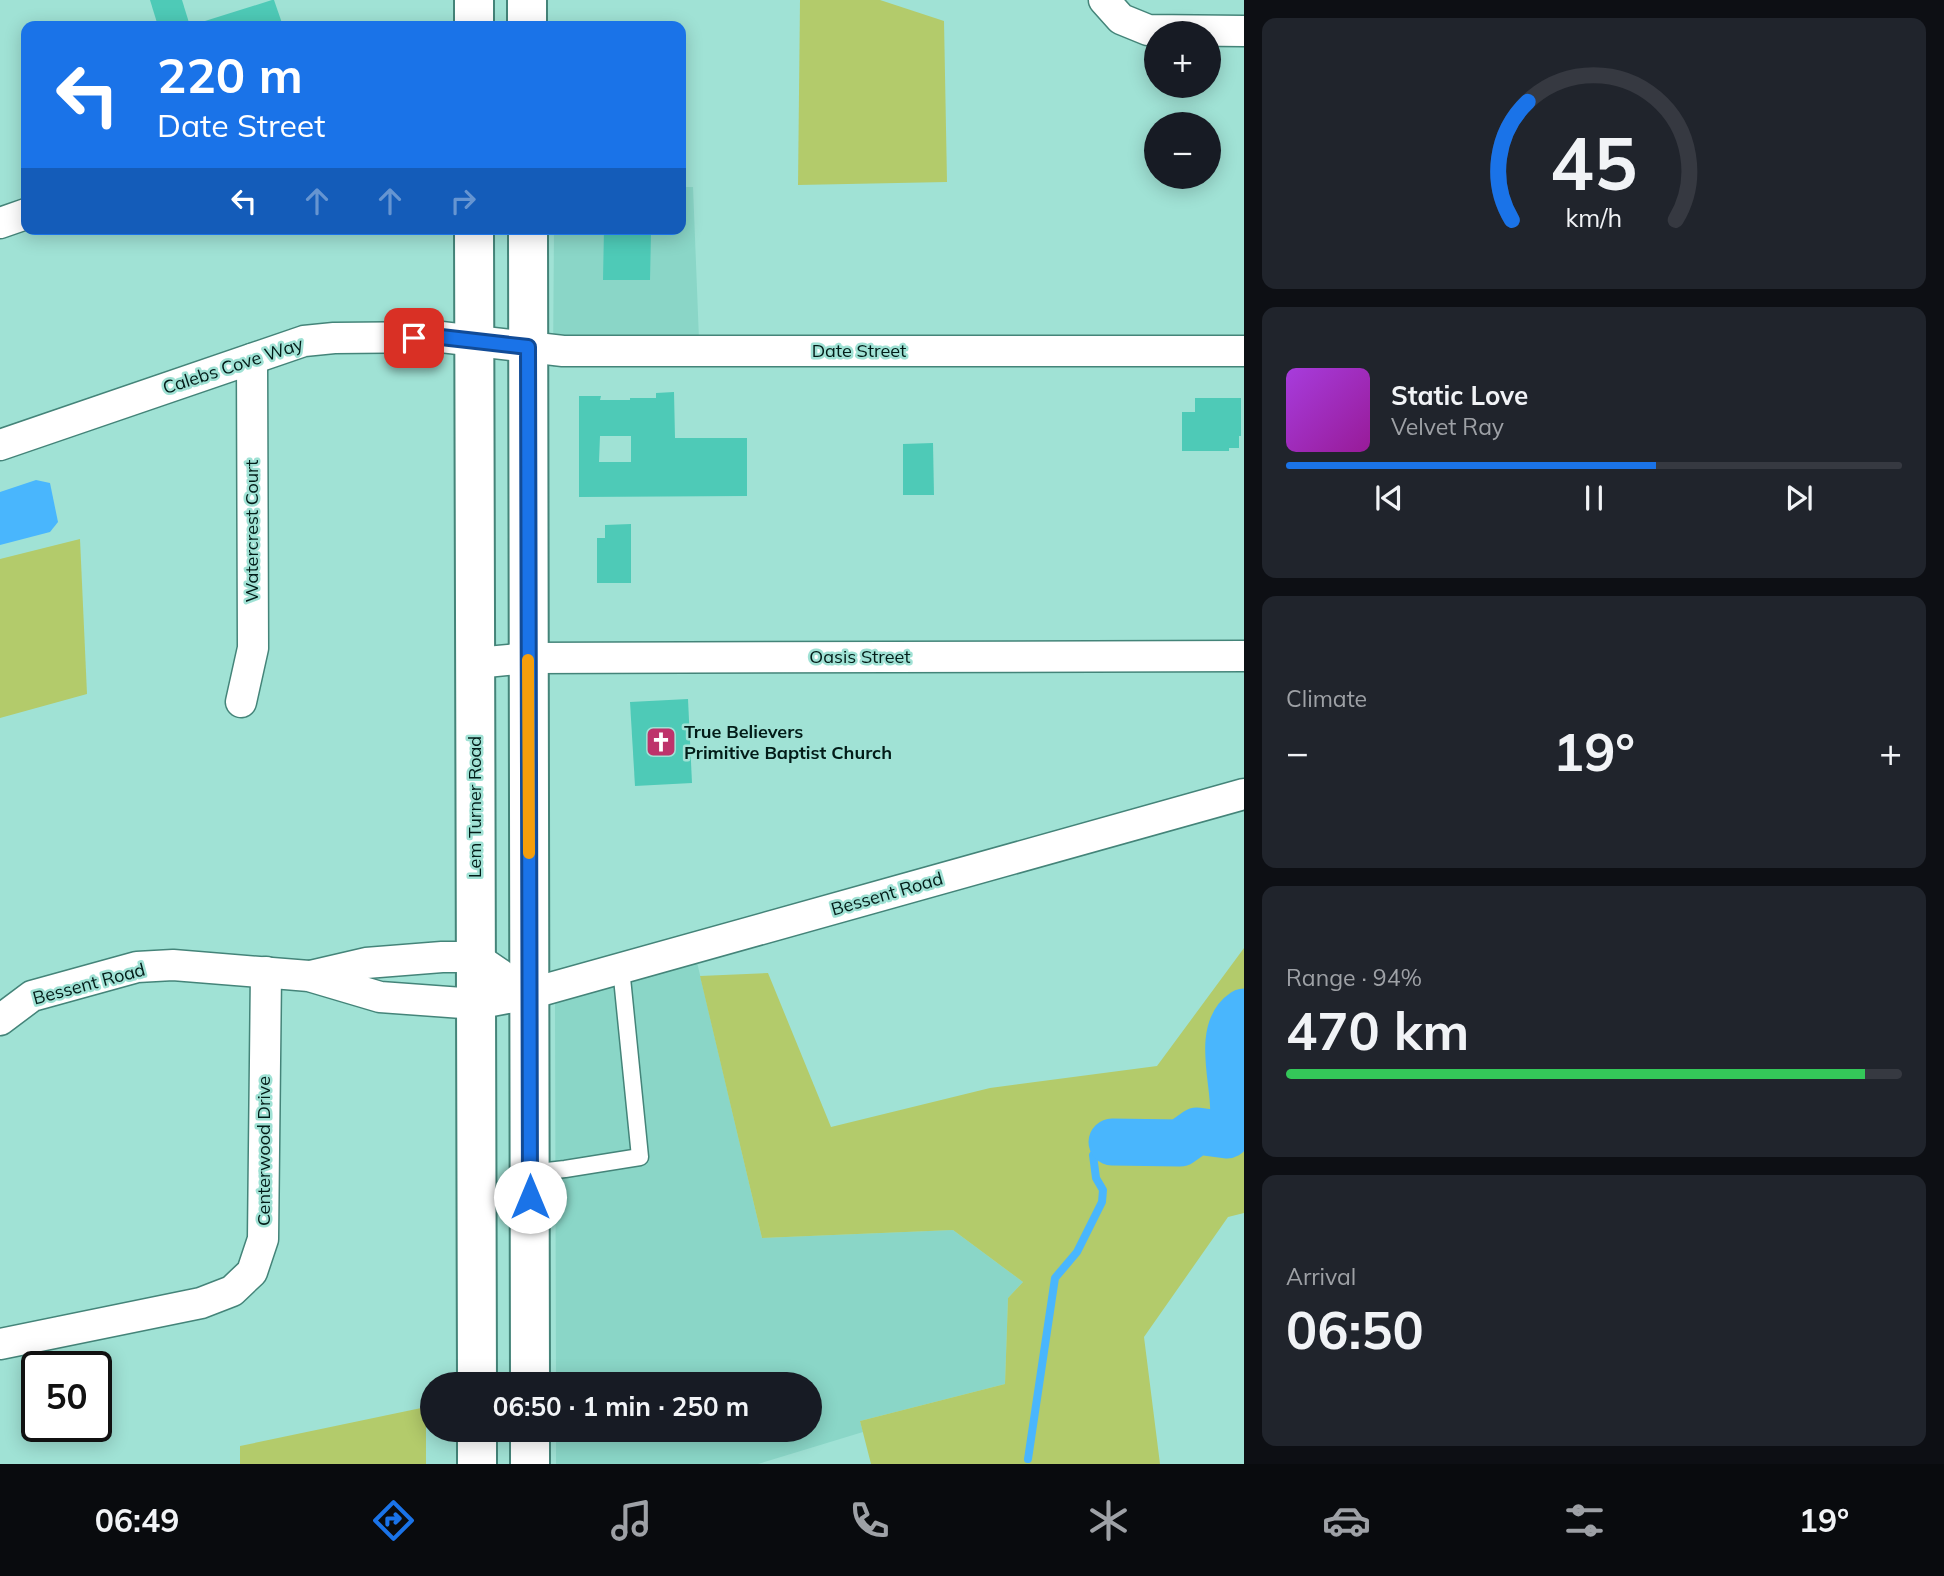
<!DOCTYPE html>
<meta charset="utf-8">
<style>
body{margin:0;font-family:Mulish,sans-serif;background:#20242c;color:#f1f3f6;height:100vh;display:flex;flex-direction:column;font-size:26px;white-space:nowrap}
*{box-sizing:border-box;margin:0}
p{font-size:23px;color:#9ea1a6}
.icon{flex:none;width:38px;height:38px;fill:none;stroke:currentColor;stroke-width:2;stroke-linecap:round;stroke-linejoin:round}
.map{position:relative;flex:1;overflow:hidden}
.drawer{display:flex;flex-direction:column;gap:18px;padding:18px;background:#0d0f14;width:700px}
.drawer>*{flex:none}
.guide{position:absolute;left:21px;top:21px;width:665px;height:214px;border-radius:14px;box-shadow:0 4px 18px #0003;background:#1a73e8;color:#fff;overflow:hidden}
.tools{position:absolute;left:1144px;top:21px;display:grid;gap:14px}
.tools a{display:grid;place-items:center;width:77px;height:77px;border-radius:50%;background:#171b24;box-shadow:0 4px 18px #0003;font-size:35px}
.speed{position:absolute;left:21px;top:1351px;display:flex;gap:14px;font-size:35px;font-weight:700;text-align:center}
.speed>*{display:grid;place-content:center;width:91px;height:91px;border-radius:50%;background:#171b24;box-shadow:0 4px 18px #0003;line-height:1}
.speed .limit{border:4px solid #111;border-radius:10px;background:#fff;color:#111}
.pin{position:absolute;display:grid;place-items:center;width:60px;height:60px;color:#fff;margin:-30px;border-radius:14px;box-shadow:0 4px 10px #0006}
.me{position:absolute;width:77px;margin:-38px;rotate:0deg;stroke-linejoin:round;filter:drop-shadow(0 0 5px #0008)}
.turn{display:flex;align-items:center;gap:24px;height:147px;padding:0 21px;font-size:32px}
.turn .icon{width:91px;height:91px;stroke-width:2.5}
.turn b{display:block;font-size:49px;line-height:60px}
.lanes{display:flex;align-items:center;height:66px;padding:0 21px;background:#0003;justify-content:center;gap:35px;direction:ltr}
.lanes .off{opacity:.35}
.big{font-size:52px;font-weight:700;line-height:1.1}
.drawer .tile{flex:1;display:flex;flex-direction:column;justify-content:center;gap:10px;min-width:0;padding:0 24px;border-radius:14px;background:#20242c}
.drawer .dial{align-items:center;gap:0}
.dial svg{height:182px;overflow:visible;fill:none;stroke:#363941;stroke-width:7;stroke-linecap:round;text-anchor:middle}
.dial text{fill:#f1f3f6;stroke:none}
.song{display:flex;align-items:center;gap:21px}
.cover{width:84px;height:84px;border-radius:10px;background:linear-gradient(135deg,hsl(280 70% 55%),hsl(300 70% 35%))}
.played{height:7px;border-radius:4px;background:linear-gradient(90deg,#1a73e8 60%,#363941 60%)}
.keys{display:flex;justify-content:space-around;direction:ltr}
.heat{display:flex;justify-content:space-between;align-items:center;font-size:38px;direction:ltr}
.charge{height:10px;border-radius:5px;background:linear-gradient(90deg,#34c759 94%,#363941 0)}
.trip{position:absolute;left:420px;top:1372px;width:402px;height:70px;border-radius:35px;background:#171b24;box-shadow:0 4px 18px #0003;font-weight:700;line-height:70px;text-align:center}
.menu{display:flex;height:112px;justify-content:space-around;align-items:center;background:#090b0e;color:#9ea1a6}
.menu .icon{width:49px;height:49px}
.menu .on{color:#1a73e8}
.menu b{font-size:32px;color:#f1f3f6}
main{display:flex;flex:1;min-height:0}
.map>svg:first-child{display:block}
</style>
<main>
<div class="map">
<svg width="1244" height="1464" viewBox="0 0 1244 1464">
<rect width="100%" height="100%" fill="#a0e2d5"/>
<!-- built -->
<g fill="#8ad6c7">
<path d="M 681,187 L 693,187 L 700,365 L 553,367 L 554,229 L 681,229 Z"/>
<path d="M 696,958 L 762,1238 L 953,1230 L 1023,1282 L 1008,1298 L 1005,1384 L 860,1421 L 863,1432 L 758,1464 L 556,1464 L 556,1430 L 810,1430 L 810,1384 L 556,1384 L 555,1003 Z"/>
</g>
<!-- green -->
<g fill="#b3cb6b">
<path d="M 800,0 L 880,0 L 944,21 L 947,182 L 798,185 Z"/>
<path d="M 80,539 L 87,694 L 0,718 L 0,559 Z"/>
<path d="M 1244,948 L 1244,1213 L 1228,1217 L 1144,1337 L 1160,1464 L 871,1464 L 860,1421 L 1005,1384 L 1008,1298 L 1023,1282 L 953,1230 L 762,1238 L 700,976 L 768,973 L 831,1127 L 990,1088 L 1157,1066 Z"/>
<path d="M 426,1407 L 426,1464 L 240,1464 L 240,1446 Z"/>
</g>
<!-- water -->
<path fill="#49b6fd" d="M 36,480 L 50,483 L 58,522 L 50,532 L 0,545 L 0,492 Z"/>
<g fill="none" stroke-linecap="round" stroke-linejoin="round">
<!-- stream -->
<path stroke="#49b6fd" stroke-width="8" d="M 1028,1459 L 1055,1278 L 1077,1252 L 1102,1202 L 1103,1190 L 1096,1178 L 1093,1155 L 1100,1145 L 1112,1142"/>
<!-- river -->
<path stroke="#49b6fd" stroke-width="47" d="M 1112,1142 L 1180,1143 L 1197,1131 L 1227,1135 C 1229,1130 1233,1124 1233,1119 C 1238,1090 1214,1032 1244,1012"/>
</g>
<!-- building -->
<g fill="#4ecab7" fill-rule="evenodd">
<path d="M 150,0 L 182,0 L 190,26 L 158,26 Z"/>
<path d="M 272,0 L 274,0 L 283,26 L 207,26 L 205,21 Z"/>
<path d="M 604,229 L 646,229 L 646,234 L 651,234 L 650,280 L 603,280 Z"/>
<path d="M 674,392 L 675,438 L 747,438 L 747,496 L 579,497 L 579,396 L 601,396 L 600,400 L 630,400 L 630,398 L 656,398 L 656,393 ZM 600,436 L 631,436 L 631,462 L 599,462 Z"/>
<path d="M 1195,398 L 1241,398 L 1241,436 L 1239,436 L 1239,448 L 1229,448 L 1229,451 L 1182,451 L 1182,412 L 1195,412 Z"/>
<path d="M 933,443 L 934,495 L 903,495 L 903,444 Z"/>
<path d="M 631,524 L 631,583 L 597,583 L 597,538 L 605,538 L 605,525 Z"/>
<path d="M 688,699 L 692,783 L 635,786 L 630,702 Z"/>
</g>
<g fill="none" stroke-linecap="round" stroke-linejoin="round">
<!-- service casing -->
<g stroke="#448479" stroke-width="19">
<path id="service" d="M 529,1173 L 565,1169 L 640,1157 L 621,968"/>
</g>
<!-- minor casing -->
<g stroke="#448479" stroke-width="33">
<g id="minor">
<path d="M 1104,0 L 1121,19 L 1148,30 L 1244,31"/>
<path d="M 0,223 L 26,214"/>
<path d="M 0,445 L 304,341 L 334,338 L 441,337 L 563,351 L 1244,351"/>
<path d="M 476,663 L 528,658 L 1244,656"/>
<path d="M 241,702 L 253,648 L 252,359"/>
<path d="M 310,976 L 366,963 L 442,957 L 475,957 L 529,994"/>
<path d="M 0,1020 L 32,996 L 137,967 L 173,965 L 309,976 L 380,997 L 476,1004 L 529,994 L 1244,794"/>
<path d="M 0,1344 L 201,1303 L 232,1291 L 252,1272 L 263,1239 L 266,972"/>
</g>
</g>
<!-- secondary casing -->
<g stroke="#448479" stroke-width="42">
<g id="secondary">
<path d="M 474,0 L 474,26"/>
<path d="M 527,0 L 527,26"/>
<path d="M 474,229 L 477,1384"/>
<path d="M 528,229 L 530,1384"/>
<path d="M 477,1430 L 477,1464"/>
<path d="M 530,1430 L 530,1464"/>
</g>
</g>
<!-- service -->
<use href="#service" stroke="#fff" stroke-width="16"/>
<!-- minor -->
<use href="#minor" stroke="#fff" stroke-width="30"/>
<!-- secondary -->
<use href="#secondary" stroke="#fff" stroke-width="38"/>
</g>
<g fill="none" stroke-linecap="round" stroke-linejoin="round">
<!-- route casing -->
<g stroke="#114b97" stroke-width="18">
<path id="route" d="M 414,338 L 441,337 L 528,347 L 530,1197"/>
</g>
<!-- route -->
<use href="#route" stroke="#1a73e8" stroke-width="12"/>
<!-- slow -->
<path stroke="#f59e0b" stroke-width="12" d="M 528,660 L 529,853"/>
</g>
<!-- icons -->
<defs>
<g id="church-square" transform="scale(1.575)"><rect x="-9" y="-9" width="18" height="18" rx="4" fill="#be336b" stroke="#a0e2d5"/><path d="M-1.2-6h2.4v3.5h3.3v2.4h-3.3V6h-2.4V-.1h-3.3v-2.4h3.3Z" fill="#fff"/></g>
</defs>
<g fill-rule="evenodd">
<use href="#church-square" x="661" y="742"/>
</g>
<g text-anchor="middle" stroke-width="5" stroke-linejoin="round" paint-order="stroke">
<!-- street labels -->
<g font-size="18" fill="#021c18" stroke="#a0e2d5">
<text x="859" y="357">Date Street</text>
<text transform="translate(233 366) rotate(-18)" y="6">Calebs Cove Way</text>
<text transform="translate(252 531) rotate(-90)" y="6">Watercrest Court</text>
<text x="860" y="663">Oasis Street</text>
<text transform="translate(475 807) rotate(-90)" y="6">Lem Turner Road</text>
<text transform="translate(887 894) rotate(-16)" y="6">Bessent Road</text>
<text transform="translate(89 984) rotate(-15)" y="6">Bessent Road</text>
<text transform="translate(264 1151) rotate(-90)" y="6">Centerwood Drive</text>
</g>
<!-- poi labels -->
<g font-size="18" font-weight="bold" fill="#021c18" stroke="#a0e2d5" text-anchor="start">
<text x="684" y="738">True Believers<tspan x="684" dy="21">Primitive Baptist Church</tspan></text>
</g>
</g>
</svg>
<div class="tools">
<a>+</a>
<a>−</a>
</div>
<div class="speed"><div class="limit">50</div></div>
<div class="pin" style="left:414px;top:338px;background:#d93025"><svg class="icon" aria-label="arrive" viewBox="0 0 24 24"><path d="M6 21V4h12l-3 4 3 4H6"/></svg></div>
<svg class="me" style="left:530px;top:1197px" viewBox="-20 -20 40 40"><circle r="19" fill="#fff"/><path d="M0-13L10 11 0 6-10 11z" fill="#1a73e8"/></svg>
<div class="trip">06:50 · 1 min · 250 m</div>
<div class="guide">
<div class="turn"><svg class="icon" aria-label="left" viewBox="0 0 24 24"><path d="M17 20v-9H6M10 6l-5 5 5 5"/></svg><div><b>220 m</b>Date Street</div></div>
<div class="lanes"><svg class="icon" aria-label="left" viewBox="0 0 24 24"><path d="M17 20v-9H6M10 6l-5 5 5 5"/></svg><svg class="icon off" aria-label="ahead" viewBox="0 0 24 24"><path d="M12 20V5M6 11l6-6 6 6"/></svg><svg class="icon off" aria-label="ahead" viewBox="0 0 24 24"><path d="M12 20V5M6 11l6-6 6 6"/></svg><svg class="icon off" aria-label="right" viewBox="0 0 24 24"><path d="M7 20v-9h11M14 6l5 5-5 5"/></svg></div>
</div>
</div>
<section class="drawer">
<div class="tile dial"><svg viewBox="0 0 100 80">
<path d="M14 69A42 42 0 1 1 86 69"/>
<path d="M14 69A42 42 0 0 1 21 17" stroke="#1a73e8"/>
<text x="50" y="56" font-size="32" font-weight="700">45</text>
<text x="50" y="72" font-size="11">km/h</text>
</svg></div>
<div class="tile">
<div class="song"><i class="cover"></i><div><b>Static Love</b><p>Velvet Ray</p></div></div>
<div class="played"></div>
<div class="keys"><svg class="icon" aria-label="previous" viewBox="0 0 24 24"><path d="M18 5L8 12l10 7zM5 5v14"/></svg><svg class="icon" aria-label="pause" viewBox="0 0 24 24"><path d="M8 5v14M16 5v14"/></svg><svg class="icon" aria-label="next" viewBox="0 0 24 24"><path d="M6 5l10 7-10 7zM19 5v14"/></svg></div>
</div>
<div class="tile"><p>Climate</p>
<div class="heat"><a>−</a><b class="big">19°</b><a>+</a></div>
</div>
<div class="tile"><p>Range · 94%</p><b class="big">470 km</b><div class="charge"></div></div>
<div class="tile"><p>Arrival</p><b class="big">06:50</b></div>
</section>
</main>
<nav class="menu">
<b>06:49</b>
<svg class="icon on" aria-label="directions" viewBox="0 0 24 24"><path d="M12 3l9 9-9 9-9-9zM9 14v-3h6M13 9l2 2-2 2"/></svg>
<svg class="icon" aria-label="music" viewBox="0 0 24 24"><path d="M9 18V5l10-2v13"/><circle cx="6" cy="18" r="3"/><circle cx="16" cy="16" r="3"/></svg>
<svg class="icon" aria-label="phone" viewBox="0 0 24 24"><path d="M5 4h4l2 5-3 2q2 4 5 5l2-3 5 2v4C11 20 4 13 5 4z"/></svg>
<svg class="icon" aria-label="climate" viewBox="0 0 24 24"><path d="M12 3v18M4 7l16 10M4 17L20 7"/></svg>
<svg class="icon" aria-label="car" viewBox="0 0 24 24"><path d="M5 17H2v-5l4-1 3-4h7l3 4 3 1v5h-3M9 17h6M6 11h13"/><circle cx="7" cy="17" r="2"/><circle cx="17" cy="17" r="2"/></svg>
<svg class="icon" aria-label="filters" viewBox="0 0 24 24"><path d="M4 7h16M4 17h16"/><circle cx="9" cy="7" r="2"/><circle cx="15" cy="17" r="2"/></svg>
<b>19°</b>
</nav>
